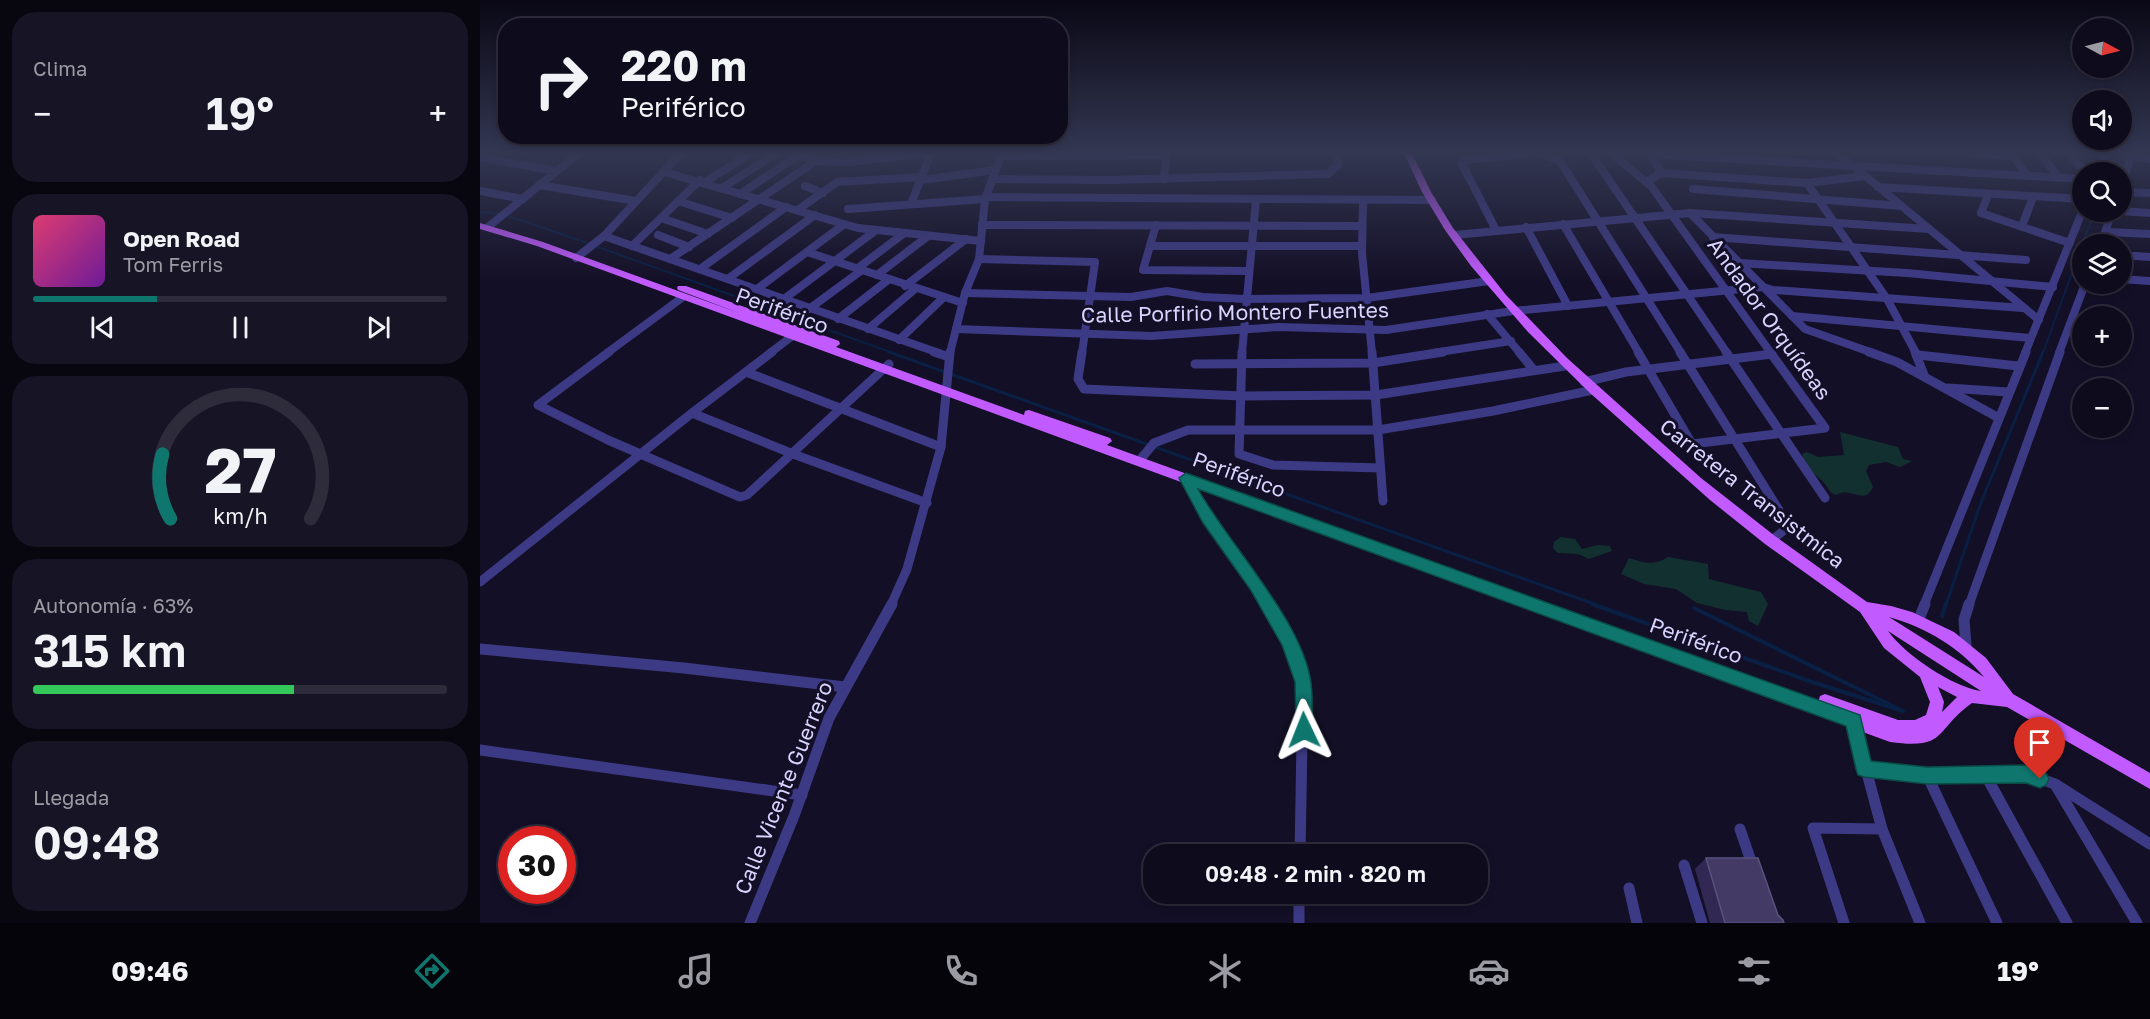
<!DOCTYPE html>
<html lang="es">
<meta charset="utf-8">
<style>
body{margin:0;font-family:"Golos Text",sans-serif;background:#171425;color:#f1f3f6;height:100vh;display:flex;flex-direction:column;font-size:22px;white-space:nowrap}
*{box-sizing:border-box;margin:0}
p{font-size:20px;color:#9b9ba3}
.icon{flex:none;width:33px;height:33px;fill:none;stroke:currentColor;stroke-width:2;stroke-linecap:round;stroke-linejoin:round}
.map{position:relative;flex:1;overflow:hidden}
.details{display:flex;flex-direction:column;gap:12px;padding:12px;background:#08060f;width:480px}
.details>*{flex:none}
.top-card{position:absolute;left:18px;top:18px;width:570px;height:126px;border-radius:24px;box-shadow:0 3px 9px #0003,0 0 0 2px #2e2b3b;background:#0e0b1c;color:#f1f3f6;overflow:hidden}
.needle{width:39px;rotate:97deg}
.buttons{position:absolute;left:1592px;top:18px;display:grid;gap:12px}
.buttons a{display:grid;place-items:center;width:60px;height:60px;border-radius:50%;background:#0e0b1c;box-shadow:0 3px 9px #0003,0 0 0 2px #2e2b3b;font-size:30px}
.speed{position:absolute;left:18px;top:826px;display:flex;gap:12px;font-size:30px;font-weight:700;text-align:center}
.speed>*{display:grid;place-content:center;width:78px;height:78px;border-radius:50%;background:#0e0b1c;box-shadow:0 3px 9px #0003,0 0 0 2px #2e2b3b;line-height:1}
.speed .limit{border:9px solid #d22;background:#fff;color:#111}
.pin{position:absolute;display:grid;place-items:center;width:51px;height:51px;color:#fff;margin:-62px -26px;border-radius:50% 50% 50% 0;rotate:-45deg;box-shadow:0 0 6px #0007}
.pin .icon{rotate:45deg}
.me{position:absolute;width:66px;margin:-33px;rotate:358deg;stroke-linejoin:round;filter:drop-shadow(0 0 4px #0008)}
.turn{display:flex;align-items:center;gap:21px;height:126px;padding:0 24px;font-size:27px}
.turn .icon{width:78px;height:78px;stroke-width:2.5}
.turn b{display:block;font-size:42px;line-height:51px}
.big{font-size:45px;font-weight:600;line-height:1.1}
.details .widget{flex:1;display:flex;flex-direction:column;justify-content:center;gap:9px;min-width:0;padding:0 21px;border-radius:24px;background:#171425}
.details .dial{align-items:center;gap:0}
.dial svg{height:156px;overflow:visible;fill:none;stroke:#2e2b3b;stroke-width:7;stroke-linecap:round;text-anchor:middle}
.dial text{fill:#f1f3f6;stroke:none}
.song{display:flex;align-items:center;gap:18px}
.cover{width:72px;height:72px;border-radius:9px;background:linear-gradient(135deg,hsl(340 70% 55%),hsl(280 70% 35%))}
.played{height:6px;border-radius:3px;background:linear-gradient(90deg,#0f766e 30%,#2e2b3b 30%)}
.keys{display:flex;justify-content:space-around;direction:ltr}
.heat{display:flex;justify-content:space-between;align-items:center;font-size:33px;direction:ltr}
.charge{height:9px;border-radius:4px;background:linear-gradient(90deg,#34c759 63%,#2e2b3b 0)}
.trip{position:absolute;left:663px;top:844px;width:345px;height:60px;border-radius:24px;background:#0e0b1c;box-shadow:0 3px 9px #0003,0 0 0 2px #2e2b3b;font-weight:600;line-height:60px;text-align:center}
.dock{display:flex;height:96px;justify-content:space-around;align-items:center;background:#06040b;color:#9b9ba3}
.dock .icon{width:42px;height:42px}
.dock .current{color:#0f766e}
.dock b{font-size:27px;color:#f1f3f6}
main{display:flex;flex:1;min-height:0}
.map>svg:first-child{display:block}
</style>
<main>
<section class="details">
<div class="widget"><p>Clima</p>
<div class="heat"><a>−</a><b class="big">19°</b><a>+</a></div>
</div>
<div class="widget">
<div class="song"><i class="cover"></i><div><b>Open Road</b><p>Tom Ferris</p></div></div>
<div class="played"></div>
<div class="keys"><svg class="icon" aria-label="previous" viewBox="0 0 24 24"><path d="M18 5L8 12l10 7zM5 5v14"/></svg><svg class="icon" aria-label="pause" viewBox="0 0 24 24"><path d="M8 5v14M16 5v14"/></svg><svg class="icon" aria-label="next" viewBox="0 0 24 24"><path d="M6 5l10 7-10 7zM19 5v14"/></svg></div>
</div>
<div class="widget dial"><svg viewBox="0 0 100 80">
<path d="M14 69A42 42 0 1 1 86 69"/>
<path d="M14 69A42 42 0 0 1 10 36" stroke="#0f766e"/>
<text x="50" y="56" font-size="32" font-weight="700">27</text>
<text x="50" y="72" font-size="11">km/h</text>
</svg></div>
<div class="widget"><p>Autonomía · 63%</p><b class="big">315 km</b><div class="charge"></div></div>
<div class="widget"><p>Llegada</p><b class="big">09:48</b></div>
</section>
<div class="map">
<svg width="1670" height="923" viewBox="0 0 1670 923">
<rect width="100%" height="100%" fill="#130f26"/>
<!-- green -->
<g fill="#12302f">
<path d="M 1360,432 L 1418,447 L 1423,459 L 1432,461 L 1420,467 L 1406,462 L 1389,465 L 1386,471 L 1393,487 C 1387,500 1380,495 1369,493 C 1363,491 1360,494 1355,495 C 1348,491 1349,489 1345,484 C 1335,472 1325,473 1322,454 L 1327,452 L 1338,457 L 1364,455 Z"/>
<path d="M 1081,537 L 1095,539 L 1102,549 L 1118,545 L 1130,546 L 1132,551 L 1109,559 L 1098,554 L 1078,553 L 1073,548 L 1074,542 Z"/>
<path d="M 1188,557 L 1228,564 L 1229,579 L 1281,592 L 1288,604 L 1278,626 L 1269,621 L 1267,612 L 1245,610 L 1217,603 L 1196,589 L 1164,584 L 1141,574 L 1149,558 C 1164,563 1174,566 1188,557 Z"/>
</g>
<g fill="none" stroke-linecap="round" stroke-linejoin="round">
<!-- stream-far2 -->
<g stroke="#0a1f44" stroke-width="2">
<path d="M 1630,172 L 1637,153"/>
<path d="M 0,212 L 20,214"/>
<path d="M 26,215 L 107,243"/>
<path d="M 1602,244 L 1615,212"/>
<path d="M 115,246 L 413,353"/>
<path d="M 1563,353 L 1602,245"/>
</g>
<!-- stream-far1 -->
<g stroke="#0a1f44" stroke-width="3">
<path d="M 409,352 L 1117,605"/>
<path d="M 1466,605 L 1500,505 L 1563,352"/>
</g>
<!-- stream -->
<g stroke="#0a1f44" stroke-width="4">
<path d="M 1112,604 L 1329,681 L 1423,711 L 1214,608"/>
<path d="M 1462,616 L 1466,604"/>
</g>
<!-- minor-far2 -->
<g stroke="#3d3a85" stroke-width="8">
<path d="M 1060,153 L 1080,161 L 1201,353"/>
<path d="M 1131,153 L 1171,186 L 1291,353"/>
<path d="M 1354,153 L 1371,164 L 1559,320"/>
<path d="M 1489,153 L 1533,156"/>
<path d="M 1531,153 L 1547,175"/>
<path d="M 1560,153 L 1578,177"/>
<path d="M 1170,154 L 1602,179"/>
<path d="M 1112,155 L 1247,353"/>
<path d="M 521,156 L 686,155"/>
<path d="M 1651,156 L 1670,159"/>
<path d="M 0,157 L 75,171"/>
<path d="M 1592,157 L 1605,172"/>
<path d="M 336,161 L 368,162 L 448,153"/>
<path d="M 184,172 L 378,228 L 501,241"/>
<path d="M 1618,172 L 1625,153"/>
<path d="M 1181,173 L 1327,183 L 1385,176"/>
<path d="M 513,179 L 631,180 L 848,174 L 858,165 L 856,153"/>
<path d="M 684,179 L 686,153"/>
<path d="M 441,180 L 515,170"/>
<path d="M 225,182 L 271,153"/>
<path d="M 1166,182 L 1181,173 L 1170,153"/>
<path d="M 1327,183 L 1407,299 L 1436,353"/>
<path d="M 59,185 L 156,201"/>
<path d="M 325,186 L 343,193"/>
<path d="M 1398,187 L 1602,199"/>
<path d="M 242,188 L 297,153"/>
<path d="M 1641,188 L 1652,153"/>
<path d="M 1213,189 L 1421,206"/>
<path d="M 0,191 L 43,199"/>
<path d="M 1641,192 L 1670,193"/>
<path d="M 260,194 L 319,155"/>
<path d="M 1508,195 L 1501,213 L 1590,243"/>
<path d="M 506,197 L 952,200"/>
<path d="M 883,200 L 882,253 L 892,353"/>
<path d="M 198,201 L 252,218"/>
<path d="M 431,204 L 451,153"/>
<path d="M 319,209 L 357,182 L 442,177"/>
<path d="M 368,209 L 505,199"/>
<path d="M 1641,211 L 1670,213"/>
<path d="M 1210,213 L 1325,329 L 1393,353"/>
<path d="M 181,218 L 228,234"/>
<path d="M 1083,224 L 1159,353"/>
<path d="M 502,225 L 881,226"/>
<path d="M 676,225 L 663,270 L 767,271"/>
<path d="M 1542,226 L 1553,197"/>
<path d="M 8,227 L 99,153"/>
<path d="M 1046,227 L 1088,306"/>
<path d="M 1016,230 L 982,164 L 984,160 L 1051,153"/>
<path d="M 1627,232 L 1670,234"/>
<path d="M 178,235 L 209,247"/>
<path d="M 974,235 L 1210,213 L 1449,229"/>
<path d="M 124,236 L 459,353"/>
<path d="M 1233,237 L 1546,260"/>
<path d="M 1621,244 L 1632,212"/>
<path d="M 152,246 L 220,180"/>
<path d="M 670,246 L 882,246"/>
<path d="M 327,252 L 483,303"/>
<path d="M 1641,255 L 1670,257"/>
<path d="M 96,258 L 124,236 L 201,153"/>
<path d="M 190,259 L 336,161 L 314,153"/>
<path d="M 499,259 L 615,262 L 602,353"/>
<path d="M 1260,263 L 1427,273 L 1573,287"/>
<path d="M 378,268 L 423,234"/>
<path d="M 220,269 L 306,207"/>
<path d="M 397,275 L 448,236"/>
<path d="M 249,278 L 335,215"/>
<path d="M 1641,279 L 1670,281"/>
<path d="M 425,286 L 486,239"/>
<path d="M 277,289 L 363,225"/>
<path d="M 485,293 L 651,297 L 687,291 L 723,297 L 765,299 L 887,298 L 1009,281"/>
<path d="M 304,299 L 395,231"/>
<path d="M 329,309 L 382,270"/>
<path d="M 1007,314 L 1040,353"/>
<path d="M 1312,316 L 1550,338"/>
<path d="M 358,319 L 408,280"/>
<path d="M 388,329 L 435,289"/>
<path d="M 476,329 L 671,336 L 798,327 L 906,330 L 1033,311 L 1283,287 L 1293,290 L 1543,308"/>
<path d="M 419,340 L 464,297"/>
<path d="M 127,353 L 203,297"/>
<path d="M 290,353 L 311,337"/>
<path d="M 470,353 L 485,293 L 499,259 L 505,199 L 522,153"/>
<path d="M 762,353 L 776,200"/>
<path d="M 953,353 L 1031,341"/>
<path d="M 1545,353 L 1602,212"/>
<path d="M 1579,353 L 1605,284"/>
</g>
<!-- minor-far1 -->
<g stroke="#3d3a85" stroke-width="9">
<path d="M 129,352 L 58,405 L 128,440 L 260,497 L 267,495 L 409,364"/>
<path d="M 292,352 L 212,413 L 313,454 L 447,503"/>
<path d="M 454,352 L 469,357"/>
<path d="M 602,352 L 598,379 L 604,389 L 762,396 L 896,395 L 1085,366"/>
<path d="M 762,352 L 759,454 L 793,465 L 900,468"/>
<path d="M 892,352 L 903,501"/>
<path d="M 1039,352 L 1053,369"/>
<path d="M 1158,352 L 1212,444 L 1345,428 L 1290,352"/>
<path d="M 1200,352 L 1309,526 L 1291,541"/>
<path d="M 1246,352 L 1345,498"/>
<path d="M 1389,352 L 1417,362 L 1519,418"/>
<path d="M 1435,352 L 1444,375"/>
<path d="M 1438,355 L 1538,366"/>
<path d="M 715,364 L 893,363 L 963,352"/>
<path d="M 266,372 L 461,447"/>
<path d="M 1104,382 L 1146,372 L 1292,354"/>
<path d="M 1468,388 L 1528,392"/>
<path d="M 659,461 L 674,443 L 708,430 L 898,430 L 1013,411 L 1113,390"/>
<path d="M 706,478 L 728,519 L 787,605"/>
<path d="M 0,582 L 212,413"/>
<path d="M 411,605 L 427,569 L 461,447 L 470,352"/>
<path d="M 1444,605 L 1546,352"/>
<path d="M 1489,605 L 1580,352"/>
</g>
<!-- minor -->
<g stroke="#3d3a85" stroke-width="11">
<path d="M 786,604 L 809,643 L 823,682 L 820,855"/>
<path d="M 1439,619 L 1445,604"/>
<path d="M 1486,645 L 1484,620 L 1489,604"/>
<path d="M 0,649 L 204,668 L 365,687"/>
<path d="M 1373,721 L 1402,829 L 1440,923"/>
<path d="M 0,750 L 322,795"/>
<path d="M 1384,769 L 1447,775 L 1546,774 L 1575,784 L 1670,844"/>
<path d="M 1505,774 L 1587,923"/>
<path d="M 1447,775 L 1517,923"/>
<path d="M 1576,786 L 1657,923"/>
<path d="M 1260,829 L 1274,870"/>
<path d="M 1204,865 L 1222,923"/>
<path d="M 1149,888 L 1157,923"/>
<path d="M 819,894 L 819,923"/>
<path d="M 270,923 L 314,816 L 349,718 L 412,604"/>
<path d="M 1364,923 L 1333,828 L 1402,829"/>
</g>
<!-- major -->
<path fill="#c25bff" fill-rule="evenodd" d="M 924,153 L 932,153 L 951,192 L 973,228 L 1026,295 L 1087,358 L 1221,478 L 1295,536 L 1387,602 L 1411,606 L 1432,612 L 1474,632 L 1506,658 L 1533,694 L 1670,773 L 1670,789 L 1527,707 L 1492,703 C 1454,730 1468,750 1410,742 L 57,246 L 0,229 L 0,223 L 63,242 L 259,313 L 198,290 L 197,288 L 198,286 L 206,286 L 359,341 L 360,344 L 356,347 L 544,415 L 545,411 L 549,410 L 630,438 L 632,441 L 627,445 L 1338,702 L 1340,696 L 1345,694 L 1418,720 L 1435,720 L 1446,715 L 1450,702 L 1440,677 L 1404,648 L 1380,612 L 1285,544 L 1230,500 L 1110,393 L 1048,332 L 991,266 L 965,230 L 942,192 ZM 1409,617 C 1447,628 1479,647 1504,677 ZM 1408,631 L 1501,691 C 1473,687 1425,655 1408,631 ZM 1458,687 L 1477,697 L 1462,712 L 1464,702 Z"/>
</g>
<!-- wall -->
<path fill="#312854" d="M 1226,858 L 1298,915 L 1304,923 L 1230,923 L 1215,869 Z"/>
<!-- building -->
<path fill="#433a66" stroke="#5a527e" stroke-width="1.5" d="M 1226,858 L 1278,858 L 1298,915 L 1303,920 L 1304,923 L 1245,923 Z"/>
<!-- sky -->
<linearGradient id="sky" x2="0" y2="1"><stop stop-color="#0a0815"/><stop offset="0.54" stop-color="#333752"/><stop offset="1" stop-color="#333752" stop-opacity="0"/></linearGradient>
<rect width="1670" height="282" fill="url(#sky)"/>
<!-- route -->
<path fill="#0f766e" stroke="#0a4d48" stroke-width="1.5" d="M 706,473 L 1380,715 L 1391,761 L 1447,767 L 1546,765 L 1566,773 L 1569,779 L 1566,785 L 1560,788 L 1546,783 L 1447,784 L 1384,777 L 1378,775 L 1376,769 L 1366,726 L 718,489 C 749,545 823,621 831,683 C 833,698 832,714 833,730 L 830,735 L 824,738 L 818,735 L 816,730 L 815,682 L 802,645 L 770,589 L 723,523 L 699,478 Z"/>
<g text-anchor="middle" stroke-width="6" stroke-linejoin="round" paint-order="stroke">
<!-- street labels -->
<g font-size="21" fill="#d9d4ff" stroke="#130f26">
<text transform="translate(302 311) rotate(20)" y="7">Periférico</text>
<text transform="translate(755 313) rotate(-1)" y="7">Calle Porfirio Montero Fuentes</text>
<text transform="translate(1289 319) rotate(54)" y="7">Andador Orquídeas</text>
<text transform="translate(759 475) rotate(20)" y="7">Periférico</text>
<text transform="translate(1272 494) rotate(38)" y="7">Carretera Transistmica</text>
<text transform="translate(1216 641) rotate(20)" y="7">Periférico</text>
<text transform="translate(304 788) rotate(-68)" y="7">Calle Vicente Guerrero</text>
</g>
</g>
</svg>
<div class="buttons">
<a><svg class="needle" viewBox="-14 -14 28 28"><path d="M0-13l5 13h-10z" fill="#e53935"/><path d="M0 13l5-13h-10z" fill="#9b9ba3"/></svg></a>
<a><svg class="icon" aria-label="sound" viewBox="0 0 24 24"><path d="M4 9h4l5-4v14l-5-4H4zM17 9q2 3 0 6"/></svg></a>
<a><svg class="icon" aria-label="search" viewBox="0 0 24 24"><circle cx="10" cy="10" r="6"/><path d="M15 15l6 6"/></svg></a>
<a><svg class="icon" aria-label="layers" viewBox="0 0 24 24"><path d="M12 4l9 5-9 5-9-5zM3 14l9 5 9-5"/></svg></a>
<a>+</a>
<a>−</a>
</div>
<div class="speed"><div class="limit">30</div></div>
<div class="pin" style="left:1560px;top:779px;background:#d93025"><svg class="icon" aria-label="arrive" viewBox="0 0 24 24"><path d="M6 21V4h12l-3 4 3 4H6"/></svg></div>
<svg class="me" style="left:824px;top:730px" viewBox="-20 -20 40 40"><path d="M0-17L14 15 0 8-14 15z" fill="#0f766e" stroke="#fff" stroke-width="4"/></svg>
<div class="trip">09:48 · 2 min · 820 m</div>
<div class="top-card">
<div class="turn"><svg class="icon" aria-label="right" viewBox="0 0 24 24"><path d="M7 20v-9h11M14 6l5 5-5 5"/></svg><div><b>220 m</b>Periférico</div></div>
</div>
</div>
</main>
<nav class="dock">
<b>09:46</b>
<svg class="icon current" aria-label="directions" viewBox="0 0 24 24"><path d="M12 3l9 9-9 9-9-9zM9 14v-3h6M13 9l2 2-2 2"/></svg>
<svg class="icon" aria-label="music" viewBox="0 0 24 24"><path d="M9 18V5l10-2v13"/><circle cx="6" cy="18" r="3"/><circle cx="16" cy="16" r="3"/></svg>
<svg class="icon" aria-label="phone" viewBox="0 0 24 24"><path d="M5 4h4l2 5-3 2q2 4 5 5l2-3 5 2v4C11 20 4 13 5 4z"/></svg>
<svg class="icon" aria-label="climate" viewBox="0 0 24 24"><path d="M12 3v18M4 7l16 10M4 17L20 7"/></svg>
<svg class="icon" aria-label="car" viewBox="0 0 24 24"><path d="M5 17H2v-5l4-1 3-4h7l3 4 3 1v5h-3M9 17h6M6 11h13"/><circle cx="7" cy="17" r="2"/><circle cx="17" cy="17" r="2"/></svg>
<svg class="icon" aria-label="filters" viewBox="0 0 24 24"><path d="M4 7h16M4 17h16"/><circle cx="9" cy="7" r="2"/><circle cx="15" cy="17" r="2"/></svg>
<b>19°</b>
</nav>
